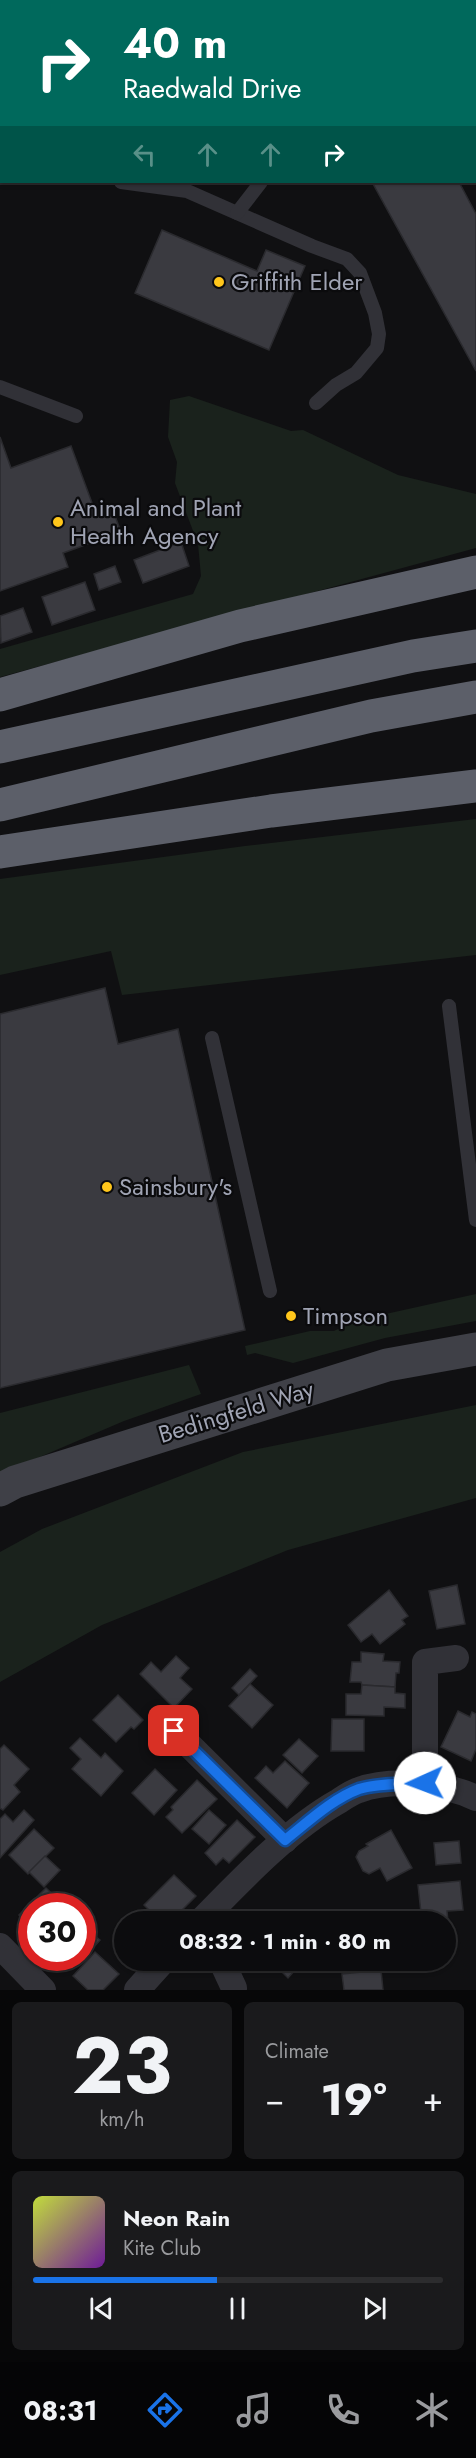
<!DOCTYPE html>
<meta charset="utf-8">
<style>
body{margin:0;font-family:Jost,sans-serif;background:#1a1a1c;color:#f1f3f6;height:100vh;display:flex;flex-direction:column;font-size:22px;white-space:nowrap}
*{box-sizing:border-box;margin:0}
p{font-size:20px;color:#9a9b9e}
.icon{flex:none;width:33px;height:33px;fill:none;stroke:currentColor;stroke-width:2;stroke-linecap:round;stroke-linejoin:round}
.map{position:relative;height:1990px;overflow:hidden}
.details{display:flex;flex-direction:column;gap:12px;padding:12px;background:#070708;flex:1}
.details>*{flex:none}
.banner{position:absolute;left:0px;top:0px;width:477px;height:183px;box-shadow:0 2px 4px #0004,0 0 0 2px #2c2c2e;background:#00695c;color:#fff;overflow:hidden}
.speed{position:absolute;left:18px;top:1893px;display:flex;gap:12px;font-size:30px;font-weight:700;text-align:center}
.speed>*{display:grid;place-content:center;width:78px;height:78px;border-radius:50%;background:#0c0c0e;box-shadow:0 2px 4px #0004,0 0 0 2px #2c2c2e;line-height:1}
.speed .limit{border:9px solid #d22;background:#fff;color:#111}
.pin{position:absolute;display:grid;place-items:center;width:51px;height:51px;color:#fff;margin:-26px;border-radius:12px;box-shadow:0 3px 9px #0006}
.me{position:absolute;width:66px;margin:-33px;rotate:268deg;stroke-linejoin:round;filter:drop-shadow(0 0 4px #0008)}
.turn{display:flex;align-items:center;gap:21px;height:126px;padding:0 24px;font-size:27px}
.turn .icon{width:78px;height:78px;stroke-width:2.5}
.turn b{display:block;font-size:42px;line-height:51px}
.lanes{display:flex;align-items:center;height:57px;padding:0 24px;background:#0003;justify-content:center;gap:30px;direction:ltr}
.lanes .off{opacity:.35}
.big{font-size:45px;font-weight:700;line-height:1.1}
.details .tile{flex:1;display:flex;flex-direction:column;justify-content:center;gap:9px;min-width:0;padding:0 21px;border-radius:9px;background:#1a1a1c}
.details .dial{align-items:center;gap:0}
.dial b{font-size:78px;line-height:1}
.song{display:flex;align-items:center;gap:18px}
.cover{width:72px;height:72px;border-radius:9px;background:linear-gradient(135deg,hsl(70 70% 55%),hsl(280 70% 35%))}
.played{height:6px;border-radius:3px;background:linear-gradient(90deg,#1a73e8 45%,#2c2c2e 45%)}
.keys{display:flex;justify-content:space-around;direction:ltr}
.heat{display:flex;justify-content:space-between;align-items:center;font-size:33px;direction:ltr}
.details .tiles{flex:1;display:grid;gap:12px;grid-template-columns:1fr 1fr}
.tile:last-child{grid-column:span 2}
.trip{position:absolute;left:114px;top:1911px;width:342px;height:60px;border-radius:30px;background:#0c0c0e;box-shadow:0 2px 4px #0004,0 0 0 2px #2c2c2e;font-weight:700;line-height:60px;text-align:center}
.tabs{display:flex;height:96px;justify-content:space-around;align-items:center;background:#050506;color:#9a9b9e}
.tabs .icon{width:42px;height:42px}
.tabs .active{color:#1a73e8}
.tabs b{font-size:27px;color:#f1f3f6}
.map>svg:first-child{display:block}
</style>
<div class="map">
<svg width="476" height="1990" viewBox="0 0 476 1990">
<rect width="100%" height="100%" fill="#101012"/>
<!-- green -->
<g fill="#1a221c">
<path d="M 0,0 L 79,0 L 82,1 L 2,2 L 0,61 Z"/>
<path d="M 189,396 L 291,431 L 303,430 L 398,475 L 476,494 L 476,548 L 0,677 L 0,649 L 193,594 L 201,576 L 198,544 L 175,483 L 177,462 L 168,437 L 170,400 Z"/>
<path d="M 476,819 L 476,955 L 122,995 L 111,951 L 0,975 L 0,879 L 245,846 Z"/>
<path d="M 476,1294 L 476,1321 L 385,1338 L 293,1363 L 255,1353 L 247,1355 L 245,1346 L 310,1331 L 334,1331 L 354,1321 Z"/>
<path d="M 189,1365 L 201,1394 L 124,1421 L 0,1474 L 0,1413 Z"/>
<path d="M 476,1405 L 476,1498 L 288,1550 L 102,1625 L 0,1682 L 0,1552 L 42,1529 L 243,1452 Z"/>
</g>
<!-- building -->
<g fill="#3a3a40" stroke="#2a2a2e" stroke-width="1.5">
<path d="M 290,0 L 321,0 L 322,2 L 287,2 Z"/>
<path d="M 372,182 L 459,182 L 476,214 L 476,371 Z"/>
<path d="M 162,230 L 257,271 L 266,250 L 305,266 L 269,350 L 135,293 Z"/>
<path d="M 0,437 L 11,468 L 71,446 L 95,511 L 111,505 L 121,532 L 63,553 L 68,567 L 0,591 Z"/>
<path d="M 181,542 L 189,566 L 143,583 L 134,560 Z"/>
<path d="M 115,566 L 121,582 L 99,590 L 94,574 Z"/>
<path d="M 85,582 L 95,610 L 52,625 L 42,597 Z"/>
<path d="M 23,608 L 32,632 L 1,643 L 0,616 Z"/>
<path d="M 105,988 L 118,1044 L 178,1029 L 245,1330 L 0,1388 L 0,1014 Z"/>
<path d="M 457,1585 L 465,1624 L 437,1629 L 429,1591 Z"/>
<path d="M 389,1590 L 408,1616 L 402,1620 L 405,1624 L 380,1644 L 372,1634 L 361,1642 L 348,1625 Z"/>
<path d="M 361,1652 L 384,1654 L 383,1661 L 400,1662 L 399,1673 L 396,1673 L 395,1687 L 362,1685 L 361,1682 L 350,1682 L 352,1662 L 361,1662 Z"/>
<path d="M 176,1656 L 189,1668 L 180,1678 L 192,1689 L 174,1708 L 140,1674 L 151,1662 L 161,1672 Z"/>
<path d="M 250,1669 L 257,1676 L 239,1695 L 232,1688 Z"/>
<path d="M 250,1684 L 273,1705 L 252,1728 L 229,1706 Z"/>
<path d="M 362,1685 L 395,1687 L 395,1693 L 405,1694 L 405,1708 L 384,1707 L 384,1716 L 346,1715 L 346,1694 L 361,1694 Z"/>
<path d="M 118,1695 L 143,1720 L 134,1729 L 131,1727 L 116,1742 L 93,1720 Z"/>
<path d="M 458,1711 L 470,1717 L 472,1712 L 476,1714 L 476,1749 L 471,1761 L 441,1747 Z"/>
<path d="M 332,1719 L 364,1719 L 364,1751 L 331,1751 Z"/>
<path d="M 80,1738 L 101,1758 L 105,1753 L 123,1771 L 101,1796 L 72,1769 L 81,1759 L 70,1748 Z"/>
<path d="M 299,1739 L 318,1756 L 302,1773 L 283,1755 Z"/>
<path d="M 4,1745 L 29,1769 L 14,1785 L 20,1792 L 3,1810 L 0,1808 L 0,1749 Z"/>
<path d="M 285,1761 L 309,1783 L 287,1808 L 255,1778 L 266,1766 L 273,1773 Z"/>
<path d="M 155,1769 L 177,1790 L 154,1815 L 132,1793 Z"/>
<path d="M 197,1780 L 217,1799 L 182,1833 L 166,1817 L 173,1810 L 171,1807 Z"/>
<path d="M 24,1810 L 34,1820 L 0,1858 L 0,1819 L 5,1814 L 13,1822 Z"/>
<path d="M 209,1810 L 226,1825 L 209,1844 L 192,1829 Z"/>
<path d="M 237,1820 L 255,1837 L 229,1863 L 223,1858 L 216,1865 L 205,1853 Z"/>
<path d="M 34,1829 L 54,1848 L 28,1874 L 9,1855 Z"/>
<path d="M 391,1830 L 412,1868 L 387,1881 L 380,1868 L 369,1874 L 363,1871 L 356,1857 L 359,1851 L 368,1846 L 366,1844 Z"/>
<path d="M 459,1841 L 461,1863 L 436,1865 L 434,1843 Z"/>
<path d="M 45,1856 L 60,1870 L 44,1887 L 29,1872 Z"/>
<path d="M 174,1875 L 196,1896 L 170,1922 L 161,1922 L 144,1905 Z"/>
<path d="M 460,1881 L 463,1910 L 447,1911 L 448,1922 L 422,1922 L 418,1885 Z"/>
<path d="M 46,1888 L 65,1906 L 32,1906 L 32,1927 L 19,1915 Z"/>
<path d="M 82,1925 L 89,1931 L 82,1938 Z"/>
<path d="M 90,1932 L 100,1940 L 83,1959 L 82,1940 Z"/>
<path d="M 95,1952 L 119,1974 L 103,1990 L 88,1990 L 73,1976 Z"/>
<path d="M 252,1960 L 274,1960 L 263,1971 Z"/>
<path d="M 274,1960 L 304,1960 L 288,1978 L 272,1962 Z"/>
<path d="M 332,1960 L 356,1960 L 352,1967 L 341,1961 L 339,1964 Z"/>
<path d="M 381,1970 L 383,1990 L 344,1990 L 342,1974 Z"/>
</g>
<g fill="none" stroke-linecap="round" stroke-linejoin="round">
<!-- lane -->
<g stroke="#313137" stroke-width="14">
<path d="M 137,0 L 138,2"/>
<path d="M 0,116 L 2,117"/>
<path d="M 121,182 L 187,191 L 312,246 L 347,259 L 360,273 L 375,313 L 379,334 L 377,348 L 356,373 L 336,385 L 316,403"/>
<path d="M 237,213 L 261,182"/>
<path d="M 0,387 L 76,416"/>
<path d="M 449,1006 L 476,1220"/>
<path d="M 212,1038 L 270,1291"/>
</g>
<!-- street -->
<g stroke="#313137" stroke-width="26">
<path d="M 151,2 L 154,0"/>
<path d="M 0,98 L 2,97"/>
<path d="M 175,1731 L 285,1840"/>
<path d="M 425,1783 L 425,1662 L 456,1658"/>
<path d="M 200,1922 C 240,1881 289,1829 339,1801 C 345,1797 352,1792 359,1790 C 391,1778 445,1783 476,1798"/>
<path d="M 0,1946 L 43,1990"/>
<path d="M 221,1960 L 234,1988"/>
<path d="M 137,1990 L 164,1960"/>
</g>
<!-- secondary -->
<path stroke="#3f4047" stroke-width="33" d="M 0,1490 L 15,1482 L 387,1365 L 476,1349"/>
<!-- highway -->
<g stroke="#5c5f69" stroke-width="33">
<path d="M 0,695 L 240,626 L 476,572"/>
<path d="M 0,747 L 413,656 L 476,646"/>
<path d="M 0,805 L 371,716 L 476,697"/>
<path d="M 0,852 L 271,811 L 476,786"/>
</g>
</g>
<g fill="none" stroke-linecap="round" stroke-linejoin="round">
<!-- route casing -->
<g stroke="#114b97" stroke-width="15">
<path id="route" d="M 174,1731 L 285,1840 C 308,1822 332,1799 359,1789 C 379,1783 404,1784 425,1783"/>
</g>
<!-- route -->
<use href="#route" stroke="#1a73e8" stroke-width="10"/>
</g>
<!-- markers -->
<g fill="#ffc61b" stroke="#0b0b0d" stroke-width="2">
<circle cx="219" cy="282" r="6"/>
<circle cx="58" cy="522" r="6"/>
<circle cx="107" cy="1187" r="6"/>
<circle cx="291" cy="1316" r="6"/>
</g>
<g text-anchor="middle" stroke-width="4.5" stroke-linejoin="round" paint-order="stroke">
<!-- poi labels -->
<g font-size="24" fill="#a0a4b4" stroke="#0b0b0d" text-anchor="start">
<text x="231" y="290">Griffith Elder</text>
<text x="70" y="516">Animal and Plant<tspan x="70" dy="28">Health Agency</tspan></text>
<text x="119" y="1195">Sainsbury's</text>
<text x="303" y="1324">Timpson</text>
</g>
<!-- street labels -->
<g font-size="24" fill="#a0a4b4" stroke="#0b0b0d">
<text transform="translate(236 1412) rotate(-17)" y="8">Bedingfeld Way</text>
</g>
</g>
</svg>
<div class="speed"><div class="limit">30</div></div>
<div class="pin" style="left:174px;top:1731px;background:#d93025"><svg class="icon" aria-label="arrive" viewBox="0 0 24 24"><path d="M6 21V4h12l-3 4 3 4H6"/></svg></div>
<svg class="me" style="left:425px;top:1783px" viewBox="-20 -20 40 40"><circle r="19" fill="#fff"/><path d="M0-13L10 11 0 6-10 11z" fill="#1a73e8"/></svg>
<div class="trip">08:32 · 1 min · 80 m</div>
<div class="banner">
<div class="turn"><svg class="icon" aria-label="right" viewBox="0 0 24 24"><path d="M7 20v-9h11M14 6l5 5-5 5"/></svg><div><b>40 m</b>Raedwald Drive</div></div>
<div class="lanes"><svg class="icon off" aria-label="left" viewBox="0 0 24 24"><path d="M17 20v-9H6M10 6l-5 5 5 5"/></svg><svg class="icon off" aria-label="ahead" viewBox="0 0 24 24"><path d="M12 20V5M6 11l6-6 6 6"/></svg><svg class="icon off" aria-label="ahead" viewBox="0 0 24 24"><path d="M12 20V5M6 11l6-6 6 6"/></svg><svg class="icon" aria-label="right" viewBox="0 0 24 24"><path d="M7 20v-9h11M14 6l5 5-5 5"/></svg></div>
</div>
</div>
<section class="details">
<div class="tiles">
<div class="tile dial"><b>23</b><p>km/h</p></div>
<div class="tile"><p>Climate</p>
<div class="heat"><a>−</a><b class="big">19°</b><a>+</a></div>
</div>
<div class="tile">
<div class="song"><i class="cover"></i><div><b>Neon Rain</b><p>Kite Club</p></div></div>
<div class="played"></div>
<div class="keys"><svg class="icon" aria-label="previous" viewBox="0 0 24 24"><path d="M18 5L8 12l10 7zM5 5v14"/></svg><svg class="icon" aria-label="pause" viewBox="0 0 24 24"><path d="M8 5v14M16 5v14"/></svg><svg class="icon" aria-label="next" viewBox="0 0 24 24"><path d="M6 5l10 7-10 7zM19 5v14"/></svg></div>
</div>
</div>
</section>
<nav class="tabs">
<b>08:31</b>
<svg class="icon active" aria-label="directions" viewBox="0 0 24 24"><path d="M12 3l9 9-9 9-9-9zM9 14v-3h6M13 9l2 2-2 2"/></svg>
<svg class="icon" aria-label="music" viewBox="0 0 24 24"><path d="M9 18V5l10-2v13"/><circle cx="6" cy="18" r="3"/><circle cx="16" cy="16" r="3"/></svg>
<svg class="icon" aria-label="phone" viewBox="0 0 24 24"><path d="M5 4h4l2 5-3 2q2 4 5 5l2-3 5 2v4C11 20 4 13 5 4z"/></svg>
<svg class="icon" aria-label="climate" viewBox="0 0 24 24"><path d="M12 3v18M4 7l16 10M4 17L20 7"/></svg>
</nav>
